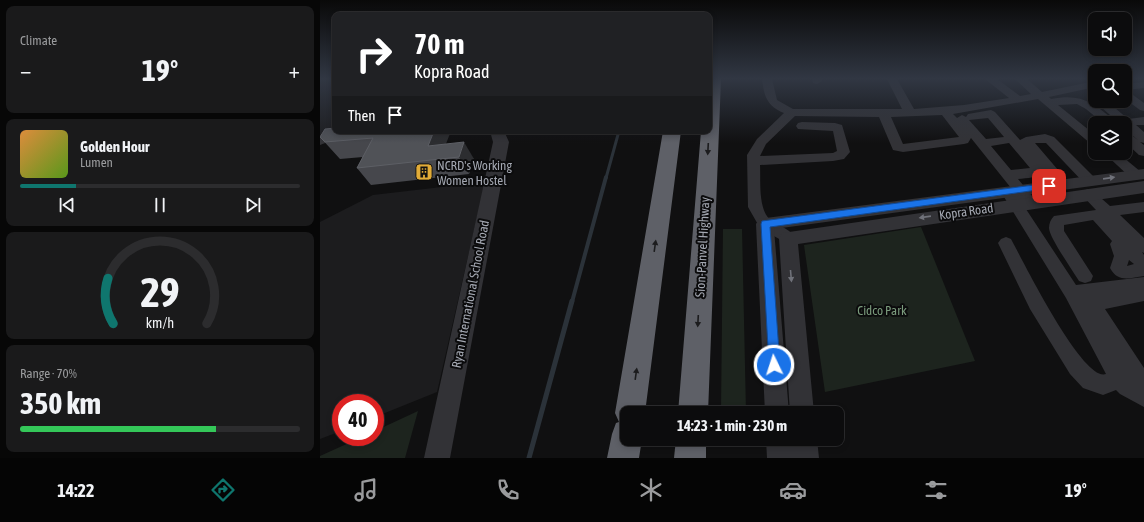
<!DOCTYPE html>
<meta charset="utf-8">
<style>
body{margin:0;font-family:"Asap Condensed",sans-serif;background:#1a1a1b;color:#f1f3f6;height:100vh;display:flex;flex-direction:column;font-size:15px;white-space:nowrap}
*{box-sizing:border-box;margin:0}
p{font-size:13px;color:#9a9b9d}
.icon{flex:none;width:22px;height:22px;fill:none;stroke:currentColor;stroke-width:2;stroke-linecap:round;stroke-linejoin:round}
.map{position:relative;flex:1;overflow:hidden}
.drawer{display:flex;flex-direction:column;gap:6px;padding:6px;background:#070707;width:320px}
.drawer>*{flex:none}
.hud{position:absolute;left:12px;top:12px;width:380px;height:122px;border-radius:8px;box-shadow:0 2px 6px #0003,0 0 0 1px #2c2c2e;background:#202124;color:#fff;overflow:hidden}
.controls{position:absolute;left:768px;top:12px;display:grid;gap:8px}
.controls a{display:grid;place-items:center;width:44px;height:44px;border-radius:8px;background:#0c0c0d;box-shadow:0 2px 6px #0003,0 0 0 1px #2c2c2e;font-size:20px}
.speed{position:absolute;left:12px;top:394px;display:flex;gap:8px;font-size:20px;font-weight:700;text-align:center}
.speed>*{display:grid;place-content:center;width:52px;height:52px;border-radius:50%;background:#0c0c0d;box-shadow:0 2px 6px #0003,0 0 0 1px #2c2c2e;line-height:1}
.speed .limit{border:6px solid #d22;background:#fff;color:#111}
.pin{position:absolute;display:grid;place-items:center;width:34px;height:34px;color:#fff;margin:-17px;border-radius:8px;box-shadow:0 2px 6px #0006}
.me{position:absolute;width:44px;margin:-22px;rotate:356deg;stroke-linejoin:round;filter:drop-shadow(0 0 3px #0008)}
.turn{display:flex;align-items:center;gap:14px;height:84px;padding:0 16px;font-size:18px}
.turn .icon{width:52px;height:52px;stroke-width:2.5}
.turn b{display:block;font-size:28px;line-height:34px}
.then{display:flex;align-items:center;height:38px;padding:0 16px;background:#0003;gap:8px;font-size:15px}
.big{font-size:30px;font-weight:700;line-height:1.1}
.drawer .widget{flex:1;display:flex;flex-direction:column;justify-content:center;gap:6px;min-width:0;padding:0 14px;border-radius:8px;background:#1a1a1b}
.drawer .dial{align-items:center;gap:0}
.dial svg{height:104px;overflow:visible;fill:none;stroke:#2c2c2e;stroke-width:7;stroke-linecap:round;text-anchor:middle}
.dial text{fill:#f1f3f6;stroke:none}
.song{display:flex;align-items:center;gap:12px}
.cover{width:48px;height:48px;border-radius:6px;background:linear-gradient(135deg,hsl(30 70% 55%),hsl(90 70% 35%))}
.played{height:4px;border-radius:2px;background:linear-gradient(90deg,#0f766e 20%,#2c2c2e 20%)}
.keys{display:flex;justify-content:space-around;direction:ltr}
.heat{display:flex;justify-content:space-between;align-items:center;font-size:22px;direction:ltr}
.charge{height:6px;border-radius:3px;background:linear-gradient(90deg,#34c759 70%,#2c2c2e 0)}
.trip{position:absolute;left:300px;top:406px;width:224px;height:40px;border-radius:8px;background:#0c0c0d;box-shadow:0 2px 6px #0003,0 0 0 1px #2c2c2e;font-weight:700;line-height:40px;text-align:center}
.dock{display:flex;height:64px;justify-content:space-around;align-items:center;background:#050505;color:#9a9b9d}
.dock .icon{width:28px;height:28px}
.dock .on{color:#0f766e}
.dock b{font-size:18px;color:#f1f3f6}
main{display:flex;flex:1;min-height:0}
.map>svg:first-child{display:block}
</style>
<main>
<section class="drawer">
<div class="widget"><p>Climate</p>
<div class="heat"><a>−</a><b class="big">19°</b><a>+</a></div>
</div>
<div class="widget">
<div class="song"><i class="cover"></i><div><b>Golden Hour</b><p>Lumen</p></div></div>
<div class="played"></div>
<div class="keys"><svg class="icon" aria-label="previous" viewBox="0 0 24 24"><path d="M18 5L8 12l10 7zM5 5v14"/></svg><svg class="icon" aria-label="pause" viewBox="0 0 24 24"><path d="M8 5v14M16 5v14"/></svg><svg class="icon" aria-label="next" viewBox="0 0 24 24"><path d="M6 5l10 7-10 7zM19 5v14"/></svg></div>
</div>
<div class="widget dial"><svg viewBox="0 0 100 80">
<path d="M14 69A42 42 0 1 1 86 69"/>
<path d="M14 69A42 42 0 0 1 10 34" stroke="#0f766e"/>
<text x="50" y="56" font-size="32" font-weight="700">29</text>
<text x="50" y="72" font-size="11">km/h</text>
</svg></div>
<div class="widget"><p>Range · 70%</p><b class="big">350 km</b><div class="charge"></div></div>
</section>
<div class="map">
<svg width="824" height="458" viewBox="0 0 824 458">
<rect width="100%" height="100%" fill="#101011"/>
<!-- built -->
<g fill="#1c1c1e">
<path d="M 0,79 L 15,79 L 15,130 L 0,136 Z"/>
<path d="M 165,182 L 117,392 L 55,417 L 55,403 L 21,403 L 21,431 L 0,439 L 0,222 L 53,195 Z"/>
</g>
<!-- green -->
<g fill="#1d241e">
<path d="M 601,227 L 655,361 L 505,392 L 484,245 Z"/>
<path d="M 403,229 L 422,229 L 426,413 L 401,413 Z"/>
<path d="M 98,411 L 85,458 L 0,458 L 0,456 L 42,437 L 55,437 L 55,431 Z"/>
</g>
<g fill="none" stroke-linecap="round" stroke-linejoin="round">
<!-- stream-far2 -->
<path stroke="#2b3239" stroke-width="3" d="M 286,178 L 299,131"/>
<!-- stream-far1 -->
<path stroke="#2b3239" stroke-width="4" d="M 252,302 L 286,177"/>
<!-- stream -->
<path stroke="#2b3239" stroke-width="5" d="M 209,458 L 252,301"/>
<!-- minor -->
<g fill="#323236" fill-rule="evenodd">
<path d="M 442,79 L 452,79 L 457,100 L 473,109 L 582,109 L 567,79 L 577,79 L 594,109 L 644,105 L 689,98 L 665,79 L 677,79 L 700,96 L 711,94 L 695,79 L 707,79 L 722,92 L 775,81 L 775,87 L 729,97 L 731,99 C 761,93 772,102 794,120 L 796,123 L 783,123 L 766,109 L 757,104 L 738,105 L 775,135 L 775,145 L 771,144 L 718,99 L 633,114 L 637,118 L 642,115 L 646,117 L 648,114 L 671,110 L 675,112 L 700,140 L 706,137 L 725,134 L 734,137 L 775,178 L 777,181 L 775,184 L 770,186 L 765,184 L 726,143 L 715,143 L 750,184 L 748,187 C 737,191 731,179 725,171 C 719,178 707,178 698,179 L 717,202 L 715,206 C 707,208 705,205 700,200 L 756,285 L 824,277 L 824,301 L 785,309 L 824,368 L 824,407 L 800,394 L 796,390 L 783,395 L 763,388 L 750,374 L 710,309 L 678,243 L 681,239 L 686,237 L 691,239 C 702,259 763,383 786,374 L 746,298 L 681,192 L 683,189 L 691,188 L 651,138 L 648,143 L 644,144 L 583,152 L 573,150 L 559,117 L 475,116 L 446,144 L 440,156 L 513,153 L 517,151 L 513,131 L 478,129 L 476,126 L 478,123 L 482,122 L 515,123 L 522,125 L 530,152 L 524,159 L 513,161 L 440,165 C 441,181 437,212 453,222 C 460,226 471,230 476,238 L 473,242 L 468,244 L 440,228 L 428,207 L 427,155 L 437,139 L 464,113 C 447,106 444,96 442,79 ZM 622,115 L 639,137 L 583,144 L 571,117 ZM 668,118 L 684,137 L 666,139 L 649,120 ZM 689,143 L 710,168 L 691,170 L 671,146 Z"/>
<path d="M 492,79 L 502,79 L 502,81 L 497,84 L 493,83 Z"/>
<path d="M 824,82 L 824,88 L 805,90 L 805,84 Z"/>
<path d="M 805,91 L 809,92 L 824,103 L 824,111 L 820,110 L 805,99 Z"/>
<path d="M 780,102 L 788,102 L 808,119 L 824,117 L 824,125 L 816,125 L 824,132 L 824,143 L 820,142 L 824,145 L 824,156 L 819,155 L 805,142 L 805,132 L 809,133 L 819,141 L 805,129 L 805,123 L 799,123 L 780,106 L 778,104 Z"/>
<path d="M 15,131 L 31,131 L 29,134 L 0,145 L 0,136 Z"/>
<path d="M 784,153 L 798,153 L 821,172 L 823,175 L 821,178 L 816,180 L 811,178 Z"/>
<path d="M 768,189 L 773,191 L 790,206 L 824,202 L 824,212 L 800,215 L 824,238 L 824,253 L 822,252 L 824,255 L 824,276 C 810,278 798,283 790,268 L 794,256 L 790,244 L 792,241 L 773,220 L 744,225 L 744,231 L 773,276 L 771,281 L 765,283 L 759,281 C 753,271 729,237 729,228 C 729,223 731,219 734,216 L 776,210 L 761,194 L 763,191 ZM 809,260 L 814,264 L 807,266 Z"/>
</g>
<!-- tertiary -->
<g fill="#323236" fill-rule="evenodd">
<path d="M 170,131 L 184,131 L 189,142 L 130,458 L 104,458 L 173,142 Z"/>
<path d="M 824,169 L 824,179 L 454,229 L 469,413 L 445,413 L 436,224 L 439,219 Z"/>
<path d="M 824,181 L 824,193 L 478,244 L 494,413 L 470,413 L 459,238 L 462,233 Z"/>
<path d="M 446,439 L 497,439 L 499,458 L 473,458 L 472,448 L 473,458 L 447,458 Z"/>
</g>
<!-- motorway -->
<g fill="#5e6067" fill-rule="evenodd">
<path d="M 389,79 L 401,79 L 388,413 L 358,413 L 381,131 L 389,131 Z"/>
<path d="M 343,131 L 361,131 L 325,413 L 307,413 L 307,439 L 322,439 L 319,458 L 287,458 L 292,434 L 296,423 L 299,422 L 295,413 Z"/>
<path d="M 356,439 L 386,439 L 386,458 L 354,458 Z"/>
</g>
</g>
<!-- wall -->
<path fill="#46474c" d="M 15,128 L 126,144 L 154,159 L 149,174 L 51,185 L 37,168 L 43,157 L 20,159 L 0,137 Z"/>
<!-- shaded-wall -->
<g fill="#2c2d30">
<path d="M 114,131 L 131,131 L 120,159 L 108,146 Z"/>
<path d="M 144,142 L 154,159 L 149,174 L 139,157 Z"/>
</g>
<!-- building -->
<path fill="#505257" stroke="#5d5f65" d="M 15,128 L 15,131 L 114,131 L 108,146 L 144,142 L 139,157 L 37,168 L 53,138 L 5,142 L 0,137 L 5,129 Z"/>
<!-- one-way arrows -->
<defs><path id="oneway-solid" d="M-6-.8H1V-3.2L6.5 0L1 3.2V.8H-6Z"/></defs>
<g fill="#1c1c1e">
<use href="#oneway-solid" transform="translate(388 149) rotate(93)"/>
<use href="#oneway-solid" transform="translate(335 246) rotate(-82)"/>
<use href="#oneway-solid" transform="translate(378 321) rotate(93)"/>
<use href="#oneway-solid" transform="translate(316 374) rotate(-82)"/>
</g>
<g fill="#70727a">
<use href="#oneway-solid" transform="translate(789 178) rotate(-8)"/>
<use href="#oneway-solid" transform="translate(605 217) rotate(172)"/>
<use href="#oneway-solid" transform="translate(471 276) rotate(85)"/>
</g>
<!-- sky -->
<linearGradient id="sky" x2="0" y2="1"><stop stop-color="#090909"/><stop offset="0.55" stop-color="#313743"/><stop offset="1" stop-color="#313743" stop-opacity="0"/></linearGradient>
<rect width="824" height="143" fill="url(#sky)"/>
<!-- route -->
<path fill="#1a73e8" stroke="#114b97" d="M 729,183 L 733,186 L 732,188 L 450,227 L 460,365 L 458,369 L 454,371 L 450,369 L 449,365 L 441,224 L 442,221 Z"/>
<!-- icons -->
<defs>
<g id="building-square" transform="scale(0.9)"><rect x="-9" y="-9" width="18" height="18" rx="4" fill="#e2ac38" stroke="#0b0b0c"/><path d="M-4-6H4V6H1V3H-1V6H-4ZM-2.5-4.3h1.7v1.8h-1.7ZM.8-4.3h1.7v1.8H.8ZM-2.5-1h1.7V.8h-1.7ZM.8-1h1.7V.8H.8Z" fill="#111"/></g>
</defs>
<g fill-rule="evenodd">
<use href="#building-square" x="104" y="172"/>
</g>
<g text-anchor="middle" stroke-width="4" stroke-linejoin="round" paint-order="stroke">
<!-- poi labels -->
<g font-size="13" fill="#a3a7b1" stroke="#0b0b0c" text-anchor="start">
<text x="117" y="170">NCRD's Working<tspan x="117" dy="15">Women Hostel</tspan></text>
</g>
<!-- street labels -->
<g font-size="13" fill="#a3a7b1" stroke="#0b0b0c">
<text transform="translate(646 211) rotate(-8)" y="5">Kopra Road</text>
<text transform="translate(382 247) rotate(-87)" y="5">Sion-Panvel Highway</text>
<text transform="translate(150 294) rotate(-79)" y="5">Ryan International School Road</text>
</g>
<!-- park labels -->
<g font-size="13" fill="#7b9b7d" stroke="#0b0b0c">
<text x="562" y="315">Cidco Park</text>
</g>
</g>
</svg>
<div class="controls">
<a><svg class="icon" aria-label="sound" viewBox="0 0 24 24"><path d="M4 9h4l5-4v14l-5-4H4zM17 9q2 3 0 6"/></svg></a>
<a><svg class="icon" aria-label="search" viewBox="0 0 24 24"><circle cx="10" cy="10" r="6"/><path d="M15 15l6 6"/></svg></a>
<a><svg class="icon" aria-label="layers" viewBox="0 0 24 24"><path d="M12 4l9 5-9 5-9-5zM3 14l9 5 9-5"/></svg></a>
</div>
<div class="speed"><div class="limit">40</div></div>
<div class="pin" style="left:729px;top:186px;background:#d93025"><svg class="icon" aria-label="arrive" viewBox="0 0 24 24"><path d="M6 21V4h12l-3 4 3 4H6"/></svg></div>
<svg class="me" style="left:454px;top:365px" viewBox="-20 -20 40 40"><circle r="17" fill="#1a73e8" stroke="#fff" stroke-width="3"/><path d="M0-11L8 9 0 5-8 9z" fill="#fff"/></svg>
<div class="trip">14:23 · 1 min · 230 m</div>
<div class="hud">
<div class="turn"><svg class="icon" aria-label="right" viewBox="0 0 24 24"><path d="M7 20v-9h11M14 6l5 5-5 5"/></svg><div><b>70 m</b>Kopra Road</div></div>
<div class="then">Then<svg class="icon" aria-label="arrive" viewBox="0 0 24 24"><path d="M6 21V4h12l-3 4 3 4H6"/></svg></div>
</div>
</div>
</main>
<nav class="dock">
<b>14:22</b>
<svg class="icon on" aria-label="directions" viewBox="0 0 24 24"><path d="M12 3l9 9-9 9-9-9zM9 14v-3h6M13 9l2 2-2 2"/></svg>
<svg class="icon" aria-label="music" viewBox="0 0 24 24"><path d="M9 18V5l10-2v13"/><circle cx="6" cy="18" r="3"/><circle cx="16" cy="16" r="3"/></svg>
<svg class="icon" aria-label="phone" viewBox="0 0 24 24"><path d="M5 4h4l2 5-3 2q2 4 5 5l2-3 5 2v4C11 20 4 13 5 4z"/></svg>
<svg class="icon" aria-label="climate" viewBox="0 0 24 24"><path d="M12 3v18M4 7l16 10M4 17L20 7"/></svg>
<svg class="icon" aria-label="car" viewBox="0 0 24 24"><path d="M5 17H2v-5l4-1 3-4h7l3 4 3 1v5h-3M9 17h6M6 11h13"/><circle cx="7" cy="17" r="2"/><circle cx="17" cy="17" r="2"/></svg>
<svg class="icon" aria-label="filters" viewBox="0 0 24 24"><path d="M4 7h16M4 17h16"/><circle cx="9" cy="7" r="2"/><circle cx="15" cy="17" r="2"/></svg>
<b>19°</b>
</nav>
